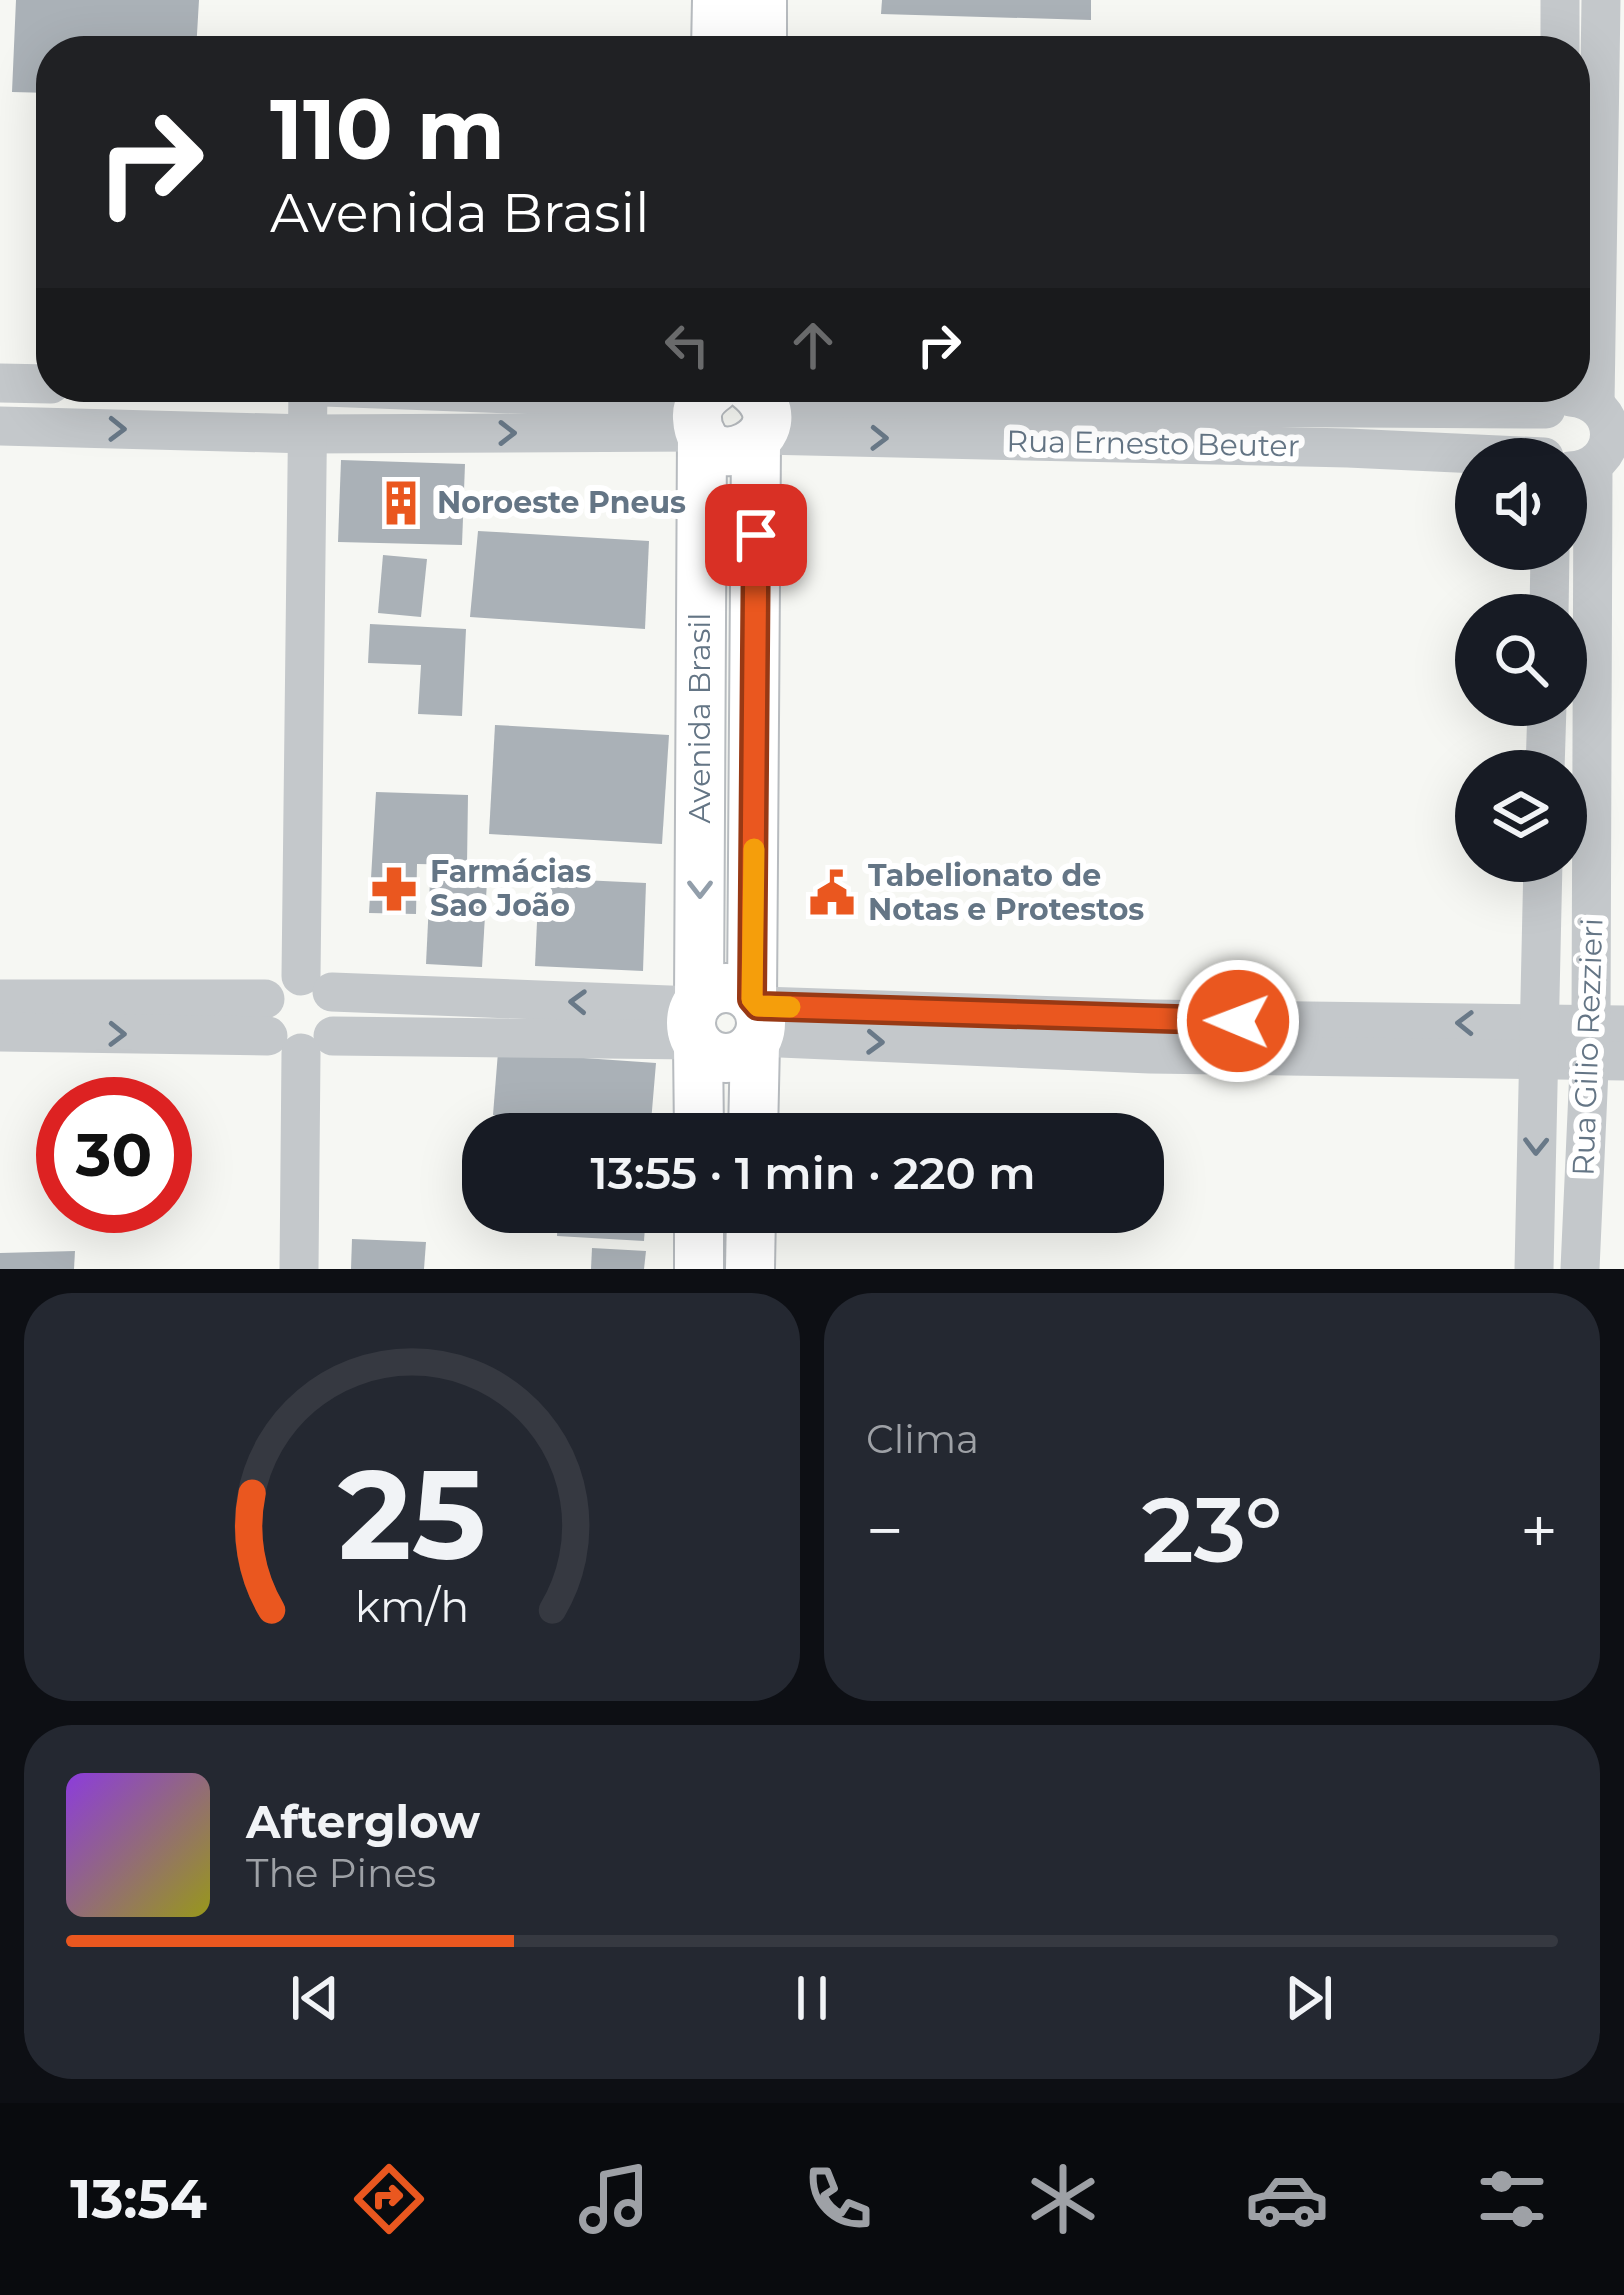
<!DOCTYPE html>
<html lang="pt">
<meta charset="utf-8">
<style>
body{margin:0;font-family:Montserrat,sans-serif;background:#242831;color:#f1f3f6;height:100vh;display:flex;flex-direction:column;font-size:45px;white-space:nowrap}
*{box-sizing:border-box;margin:0}
p{font-size:39px;color:#9ea1a6}
.icon{flex:none;width:66px;height:66px;fill:none;stroke:currentColor;stroke-width:2;stroke-linecap:round;stroke-linejoin:round}
.map{position:relative;height:1269px;overflow:hidden}
.drawer{display:flex;flex-direction:column;gap:24px;padding:24px;background:#0d0f14;flex:1}
.drawer>*{flex:none}
.top-card{position:absolute;left:36px;top:36px;width:1554px;height:366px;border-radius:48px;box-shadow:0 12px 48px #0002;background:#202124;color:#fff;overflow:hidden}
.buttons{position:absolute;left:1455px;top:438px;display:grid;gap:24px}
.buttons a{display:grid;place-items:center;width:132px;height:132px;border-radius:50%;background:#171b24;box-shadow:0 12px 48px #0002;font-size:60px}
.speed{position:absolute;left:36px;top:1077px;display:flex;gap:24px;font-size:60px;font-weight:700;text-align:center}
.speed>*{display:grid;place-content:center;width:156px;height:156px;border-radius:50%;background:#171b24;box-shadow:0 12px 48px #0002;line-height:1}
.speed .limit{border:18px solid #d22;background:#fff;color:#111}
.pin{position:absolute;display:grid;place-items:center;width:102px;height:102px;color:#fff;margin:-51px;border-radius:24px;box-shadow:0 6px 18px #0006}
.me{position:absolute;width:132px;margin:-66px;rotate:271deg;stroke-linejoin:round;filter:drop-shadow(0 0 9px #0008)}
.turn{display:flex;align-items:center;gap:42px;height:252px;padding:0 36px;font-size:54px}
.turn .icon{width:156px;height:156px;stroke-width:2.5}
.turn b{display:block;font-size:84px;line-height:102px}
.lanes{display:flex;align-items:center;height:114px;padding:0 36px;background:#0003;justify-content:center;gap:60px;direction:ltr}
.lanes .off{opacity:.35}
.big{font-size:90px;font-weight:600;line-height:1.1}
.drawer .tile{flex:1;display:flex;flex-direction:column;justify-content:center;gap:18px;min-width:0;padding:0 42px;border-radius:48px;background:#242831}
.drawer .dial{align-items:center;gap:0}
.dial svg{height:312px;overflow:visible;fill:none;stroke:#363941;stroke-width:7;stroke-linecap:round;text-anchor:middle}
.dial text{fill:#f1f3f6;stroke:none}
.song{display:flex;align-items:center;gap:36px}
.cover{width:144px;height:144px;border-radius:18px;background:linear-gradient(135deg,hsl(270 70% 55%),hsl(60 70% 35%))}
.played{height:12px;border-radius:6px;background:linear-gradient(90deg,#ea571f 30%,#363941 30%)}
.keys{display:flex;justify-content:space-around;direction:ltr}
.heat{display:flex;justify-content:space-between;align-items:center;font-size:66px;direction:ltr}
.drawer .tiles{flex:1;display:grid;gap:24px;grid-template-columns:1fr 1fr}
.tile:last-child{grid-column:span 2}
.trip{position:absolute;left:462px;top:1113px;width:702px;height:120px;border-radius:48px;background:#171b24;box-shadow:0 12px 48px #0002;font-weight:600;line-height:120px;text-align:center}
.dock{display:flex;height:192px;justify-content:space-around;align-items:center;background:#090b0e;color:#9ea1a6}
.dock .icon{width:84px;height:84px}
.dock .current{color:#ea571f}
.dock b{font-size:54px;color:#f1f3f6}
.map>svg:first-child{display:block}
</style>
<div class="map">
<svg width="1624" height="1269" viewBox="0 0 1624 1269">
<rect width="100%" height="100%" fill="#f6f7f3"/>
<!-- building -->
<g fill="#aab1b7">
<path d="M 16,0 L 199,0 L 196,51 L 51,51 L 51,93 L 12,92 Z"/>
<path d="M 882,0 L 1091,0 L 1091,20 L 881,14 Z"/>
<path d="M 341,460 L 465,464 L 462,545 L 338,542 Z"/>
<path d="M 478,531 L 649,541 L 645,629 L 470,617 Z"/>
<path d="M 383,555 L 427,559 L 421,617 L 378,613 Z"/>
<path d="M 370,624 L 466,629 L 462,716 L 418,714 L 421,665 L 368,663 Z"/>
<path d="M 495,725 L 669,735 L 662,844 L 489,834 Z"/>
<path d="M 376,792 L 468,795 L 467,865 L 417,864 L 416,914 L 369,913 Z"/>
<path d="M 539,878 L 646,883 L 643,971 L 535,966 Z"/>
<path d="M 430,881 L 487,881 L 482,967 L 426,964 Z"/>
<path d="M 498,1052 L 656,1063 L 650,1134 L 592,1134 L 593,1122 L 493,1115 Z"/>
<path d="M 558,1212 L 646,1212 L 644,1241 L 557,1236 Z"/>
<path d="M 352,1239 L 426,1242 L 424,1269 L 351,1269 Z"/>
<path d="M 592,1248 L 646,1251 L 644,1269 L 591,1269 Z"/>
<path d="M 75,1251 L 74,1269 L 0,1269 L 0,1253 Z"/>
</g>
<g fill="none" stroke-linecap="round" stroke-linejoin="round">
<!-- major casing -->
<g stroke="#b7bbbf" stroke-width="52">
<g id="major">
<path d="M 716,51 L 717,0"/>
<path d="M 762,51 L 762,0"/>
<path d="M 716,387 C 705,395 696,404 697,418 C 700,487 810,435 749,387"/>
<circle cx="726" cy="1023" r="35"/>
<path d="M 752,999 L 756,442"/>
<path d="M 699,1000 L 702,436"/>
<path d="M 698,1045 L 699,1134"/>
<path d="M 753,1134 L 755,1043"/>
<path d="M 699,1212 L 699,1269"/>
<path d="M 750,1269 L 751,1212"/>
</g>
</g>
<!-- minor -->
<g stroke="#c4c8cb" stroke-width="39">
<path d="M 1560,51 L 1560,0"/>
<path d="M 0,383 L 51,384"/>
<path d="M 324,387 L 701,401"/>
<path d="M 1595,404 L 1601,0"/>
<path d="M 764,405 L 1546,409"/>
<path d="M 0,426 L 308,434 L 700,432"/>
<path d="M 762,435 L 1348,448 L 1544,457"/>
<path d="M 1570,471 C 1622,468 1623,402 1571,397"/>
<path d="M 1549,615 L 1550,549"/>
<path d="M 1545,771 L 1547,705"/>
<path d="M 301,976 L 308,387"/>
<path d="M 332,992 L 695,1006"/>
<path d="M 0,999 L 265,999"/>
<path d="M 758,1006 L 1151,1019 L 1624,1025"/>
<path d="M 0,1032 L 268,1036"/>
<path d="M 333,1036 L 695,1040"/>
<path d="M 758,1037 L 1150,1054 L 1624,1061"/>
<path d="M 299,1269 L 301,1053"/>
<path d="M 1534,1269 L 1543,861"/>
<path d="M 1580,1269 L 1591,1025 L 1593,465"/>
</g>
<!-- major -->
<use href="#major" stroke="#fff" stroke-width="48"/>
</g>
<!-- one-way arrows -->
<defs><path id="oneway-chevron" d="M-2-3.5L2.5 0L-2 3.5" fill="none" stroke-width="1.6" stroke-linecap="round" stroke-linejoin="round" transform="scale(3)"/></defs>
<g stroke="#697988">
<use href="#oneway-chevron" transform="translate(117 429) rotate(1)"/>
<use href="#oneway-chevron" transform="translate(507 433)"/>
<use href="#oneway-chevron" transform="translate(879 438) rotate(1)"/>
<use href="#oneway-chevron" transform="translate(578 1002) rotate(-178)"/>
<use href="#oneway-chevron" transform="translate(1465 1023) rotate(-179)"/>
<use href="#oneway-chevron" transform="translate(117 1034) rotate(1)"/>
<use href="#oneway-chevron" transform="translate(875 1042) rotate(2)"/>
<use href="#oneway-chevron" transform="translate(1536 1146) rotate(91)"/>
</g>
<use stroke="#929eaa" href="#oneway-chevron" transform="translate(700 889) rotate(90)"/>
<g fill="none" stroke-linecap="round" stroke-linejoin="round">
<!-- route casing -->
<g stroke="#983914" stroke-width="30">
<path id="route" d="M 756,535 L 752,999 L 758,1006 L 1238,1021"/>
</g>
<!-- route -->
<use href="#route" stroke="#ea571f" stroke-width="21"/>
<!-- slow -->
<path stroke="#f59e0b" stroke-width="21" d="M 754,849 L 752,999 L 758,1006 L 790,1007"/>
</g>
<!-- icons -->
<defs>
<g id="building-bare" transform="scale(3.6)"><path d="M-4-6H4V6H1V3H-1V6H-4ZM-2.5-4.3h1.7v1.8h-1.7ZM.8-4.3h1.7v1.8H.8ZM-2.5-1h1.7V.8h-1.7ZM.8-1h1.7V.8H.8Z" fill="#ea571f" stroke="#fff" stroke-width="2.5" paint-order="stroke"/></g>
<g id="pharmacy-bare" transform="scale(3.6)"><path d="M-2-6h4v4h4v4h-4v4h-4v-4h-4v-4h4Z" fill="#ea571f" stroke="#fff" stroke-width="2.5" paint-order="stroke"/></g>
<g id="civic-bare" transform="scale(3.6)"><path d="M-.6-6.5H3V-4.5H.6V-3L4-1V1h2V6H-6V1h2V-1L-.6-3ZM-1.2 2.5V6h2.4V2.5Z" fill="#ea571f" stroke="#fff" stroke-width="2.5" paint-order="stroke"/></g>
</defs>
<g fill-rule="evenodd">
<use href="#building-bare" x="401" y="503"/>
<use href="#pharmacy-bare" x="394" y="889"/>
<use href="#civic-bare" x="832" y="893"/>
</g>
<g text-anchor="middle" stroke-width="12" stroke-linejoin="round" paint-order="stroke">
<!-- street labels -->
<g font-size="30" fill="#647585" stroke="#fff">
<text transform="translate(1153 444) rotate(1)" y="10">Rua Ernesto Beuter</text>
<text transform="translate(700 718) rotate(-90)" y="10">Avenida Brasil</text>
<text transform="translate(1588 1047) rotate(-88)" y="10">Rua Gilio Rezzieri</text>
</g>
<!-- poi labels -->
<g font-size="30" font-weight="bold" fill="#647585" stroke="#fff" text-anchor="start">
<text x="437" y="513">Noroeste Pneus</text>
<text x="430" y="882">Farmácias<tspan x="430" dy="34">Sao João</tspan></text>
<text x="868" y="886">Tabelionato de<tspan x="868" dy="34">Notas e Protestos</tspan></text>
</g>
</g>
</svg>
<div class="buttons">
<a><svg class="icon" aria-label="sound" viewBox="0 0 24 24"><path d="M4 9h4l5-4v14l-5-4H4zM17 9q2 3 0 6"/></svg></a>
<a><svg class="icon" aria-label="search" viewBox="0 0 24 24"><circle cx="10" cy="10" r="6"/><path d="M15 15l6 6"/></svg></a>
<a><svg class="icon" aria-label="layers" viewBox="0 0 24 24"><path d="M12 4l9 5-9 5-9-5zM3 14l9 5 9-5"/></svg></a>
</div>
<div class="speed"><div class="limit">30</div></div>
<div class="pin" style="left:756px;top:535px;background:#d93025"><svg class="icon" aria-label="arrive" viewBox="0 0 24 24"><path d="M6 21V4h12l-3 4 3 4H6"/></svg></div>
<svg class="me" style="left:1238px;top:1021px" viewBox="-20 -20 40 40"><circle r="17" fill="#ea571f" stroke="#fff" stroke-width="3"/><path d="M0-11L8 9 0 5-8 9z" fill="#fff"/></svg>
<div class="trip">13:55 · 1 min · 220 m</div>
<div class="top-card">
<div class="turn"><svg class="icon" aria-label="right" viewBox="0 0 24 24"><path d="M7 20v-9h11M14 6l5 5-5 5"/></svg><div><b>110 m</b>Avenida Brasil</div></div>
<div class="lanes"><svg class="icon off" aria-label="left" viewBox="0 0 24 24"><path d="M17 20v-9H6M10 6l-5 5 5 5"/></svg><svg class="icon off" aria-label="ahead" viewBox="0 0 24 24"><path d="M12 20V5M6 11l6-6 6 6"/></svg><svg class="icon" aria-label="right" viewBox="0 0 24 24"><path d="M7 20v-9h11M14 6l5 5-5 5"/></svg></div>
</div>
</div>
<section class="drawer">
<div class="tiles">
<div class="tile dial"><svg viewBox="0 0 100 80">
<path d="M14 69A42 42 0 1 1 86 69"/>
<path d="M14 69A42 42 0 0 1 9 39" stroke="#ea571f"/>
<text x="50" y="56" font-size="32" font-weight="700">25</text>
<text x="50" y="72" font-size="11">km/h</text>
</svg></div>
<div class="tile"><p>Clima</p>
<div class="heat"><a>−</a><b class="big">23°</b><a>+</a></div>
</div>
<div class="tile">
<div class="song"><i class="cover"></i><div><b>Afterglow</b><p>The Pines</p></div></div>
<div class="played"></div>
<div class="keys"><svg class="icon" aria-label="previous" viewBox="0 0 24 24"><path d="M18 5L8 12l10 7zM5 5v14"/></svg><svg class="icon" aria-label="pause" viewBox="0 0 24 24"><path d="M8 5v14M16 5v14"/></svg><svg class="icon" aria-label="next" viewBox="0 0 24 24"><path d="M6 5l10 7-10 7zM19 5v14"/></svg></div>
</div>
</div>
</section>
<nav class="dock">
<b>13:54</b>
<svg class="icon current" aria-label="directions" viewBox="0 0 24 24"><path d="M12 3l9 9-9 9-9-9zM9 14v-3h6M13 9l2 2-2 2"/></svg>
<svg class="icon" aria-label="music" viewBox="0 0 24 24"><path d="M9 18V5l10-2v13"/><circle cx="6" cy="18" r="3"/><circle cx="16" cy="16" r="3"/></svg>
<svg class="icon" aria-label="phone" viewBox="0 0 24 24"><path d="M5 4h4l2 5-3 2q2 4 5 5l2-3 5 2v4C11 20 4 13 5 4z"/></svg>
<svg class="icon" aria-label="climate" viewBox="0 0 24 24"><path d="M12 3v18M4 7l16 10M4 17L20 7"/></svg>
<svg class="icon" aria-label="car" viewBox="0 0 24 24"><path d="M5 17H2v-5l4-1 3-4h7l3 4 3 1v5h-3M9 17h6M6 11h13"/><circle cx="7" cy="17" r="2"/><circle cx="17" cy="17" r="2"/></svg>
<svg class="icon" aria-label="filters" viewBox="0 0 24 24"><path d="M4 7h16M4 17h16"/><circle cx="9" cy="7" r="2"/><circle cx="15" cy="17" r="2"/></svg>
</nav>
